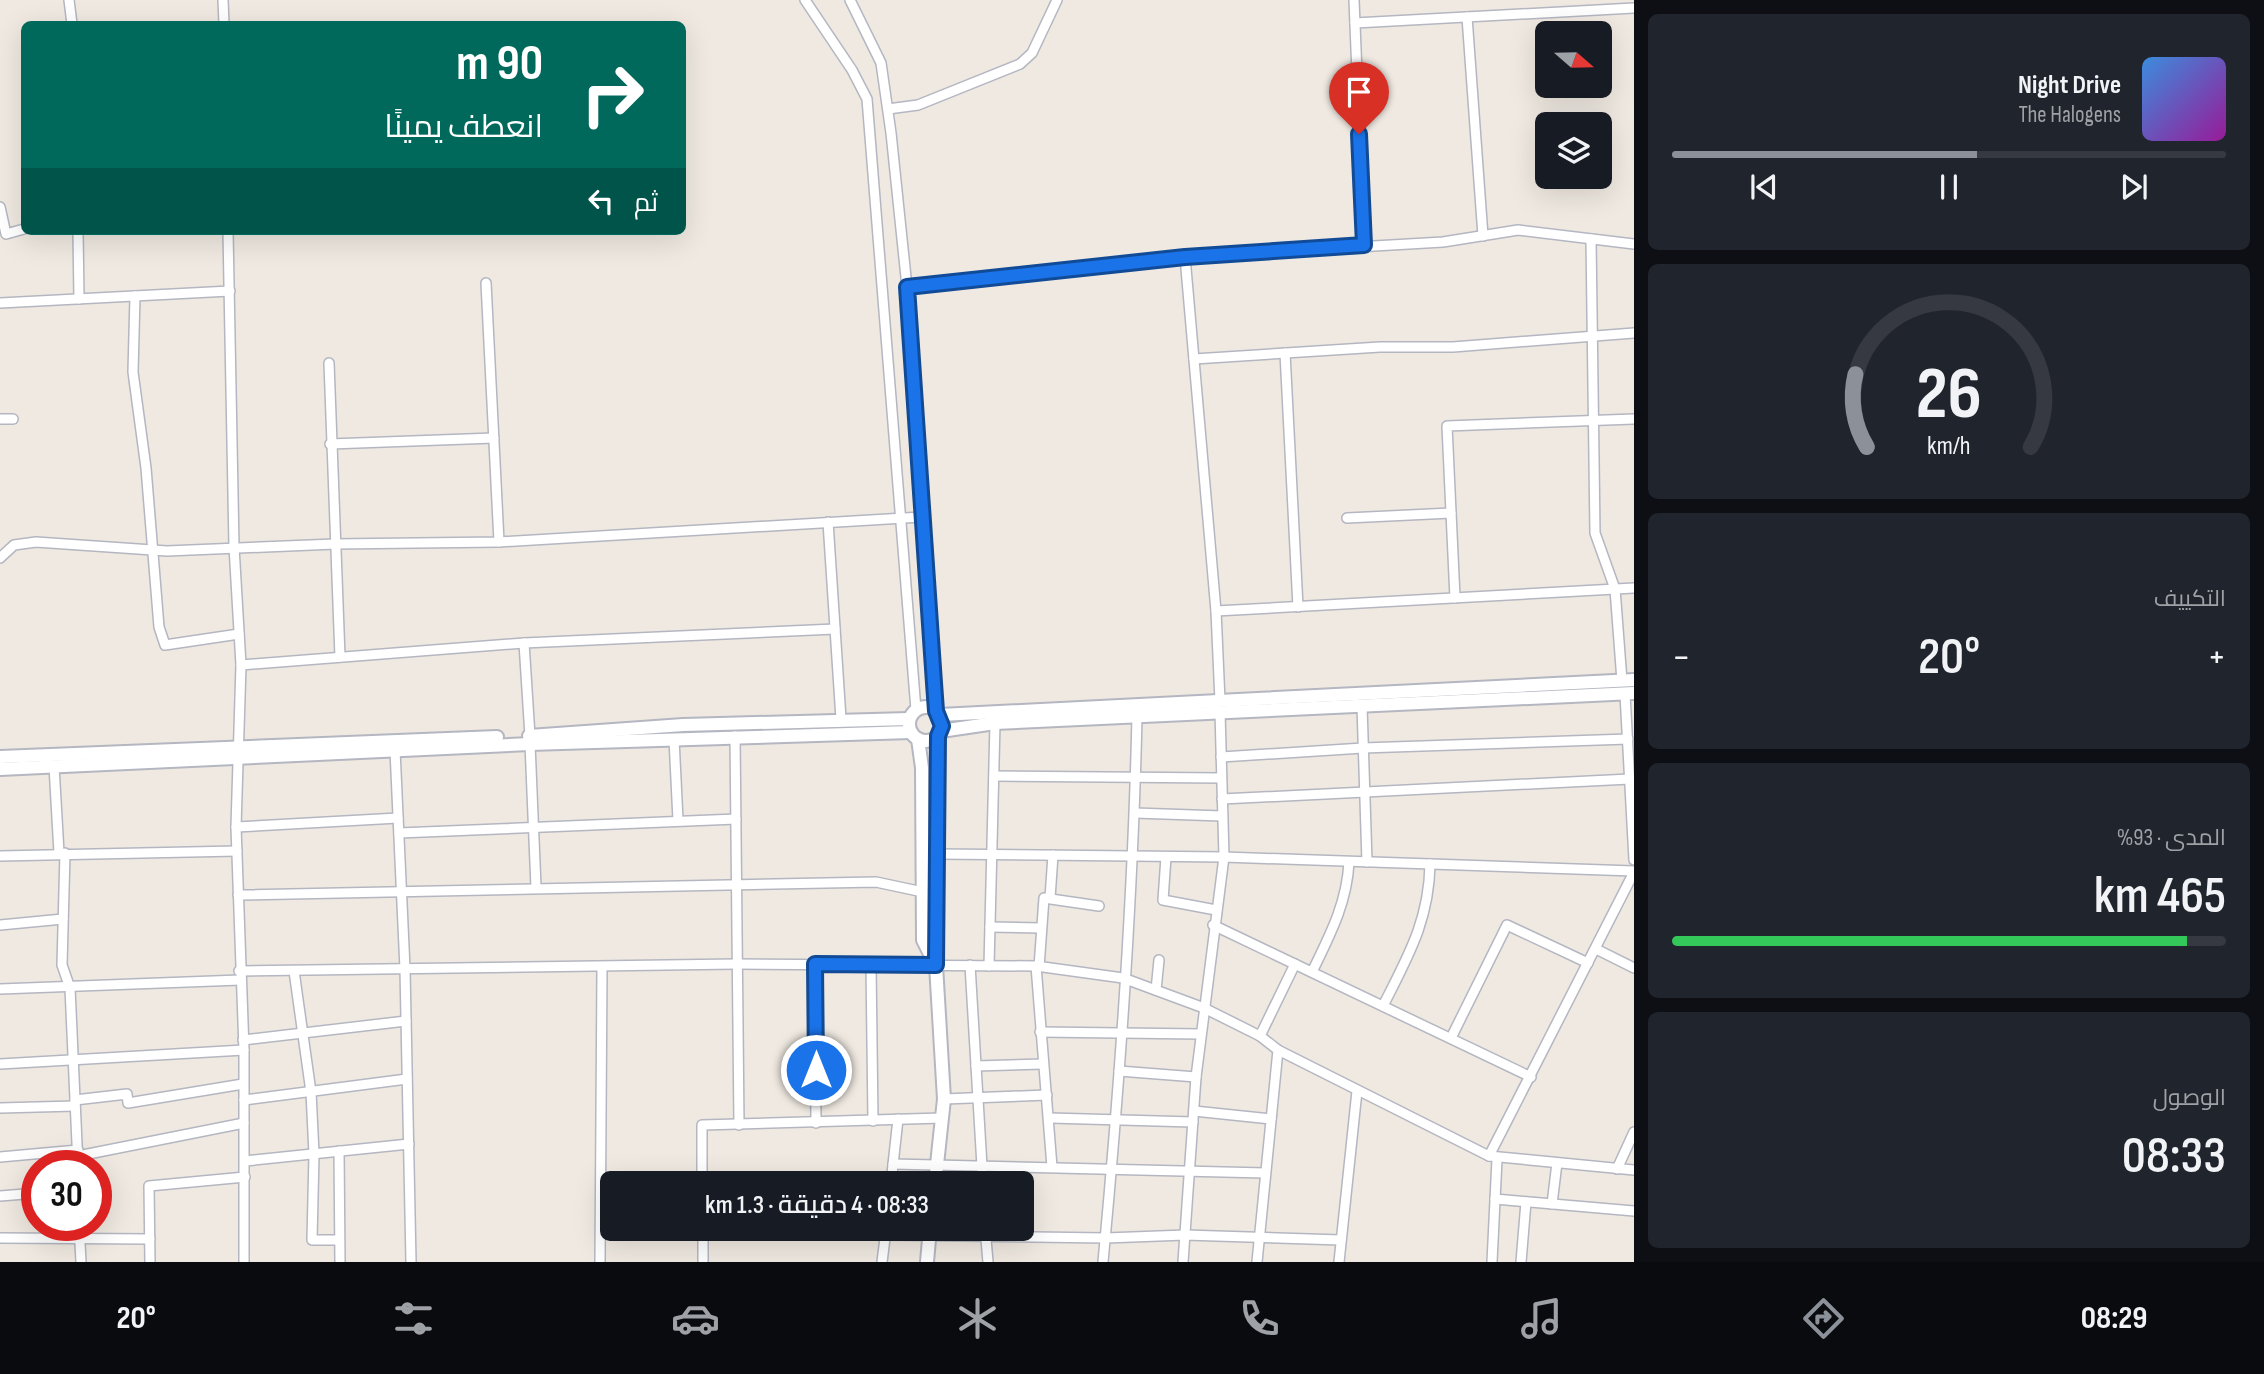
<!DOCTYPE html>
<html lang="ar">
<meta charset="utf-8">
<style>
body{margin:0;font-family:"Sofia Sans Condensed",Cairo,sans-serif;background:#20242c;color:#f1f3f6;direction:rtl;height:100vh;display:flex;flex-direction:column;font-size:26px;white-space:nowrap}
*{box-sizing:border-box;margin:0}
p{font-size:23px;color:#9ea1a6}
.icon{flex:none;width:38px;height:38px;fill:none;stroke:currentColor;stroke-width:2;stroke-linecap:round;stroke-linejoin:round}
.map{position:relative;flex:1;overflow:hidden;direction:ltr}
.details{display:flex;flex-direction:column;gap:14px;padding:14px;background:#0d0f14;width:630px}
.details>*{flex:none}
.guide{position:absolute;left:21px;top:21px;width:665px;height:214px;border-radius:10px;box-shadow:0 7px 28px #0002;direction:rtl;background:#00695c;color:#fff;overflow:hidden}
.needle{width:46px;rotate:110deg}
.tools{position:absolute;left:1535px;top:21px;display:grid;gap:14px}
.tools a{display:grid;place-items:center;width:77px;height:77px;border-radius:10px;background:#171b24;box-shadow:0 7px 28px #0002;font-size:35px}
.speed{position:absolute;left:21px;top:1150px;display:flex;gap:14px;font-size:35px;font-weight:700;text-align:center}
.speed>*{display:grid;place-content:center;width:91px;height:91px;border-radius:50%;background:#171b24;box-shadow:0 7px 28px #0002;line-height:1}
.speed .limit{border:10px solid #d22;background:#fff;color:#111}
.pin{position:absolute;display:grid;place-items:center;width:60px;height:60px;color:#fff;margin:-72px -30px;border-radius:50% 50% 50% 0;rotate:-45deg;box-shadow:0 0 7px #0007}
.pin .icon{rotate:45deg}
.me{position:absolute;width:77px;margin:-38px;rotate:0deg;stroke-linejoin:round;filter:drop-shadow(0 0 5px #0008)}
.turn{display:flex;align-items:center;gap:24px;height:147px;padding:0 28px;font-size:32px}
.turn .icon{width:91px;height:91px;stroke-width:2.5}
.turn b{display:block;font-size:49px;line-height:60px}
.then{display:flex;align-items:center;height:66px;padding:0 28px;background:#0003;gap:14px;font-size:26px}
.big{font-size:52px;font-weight:600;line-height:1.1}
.details .widget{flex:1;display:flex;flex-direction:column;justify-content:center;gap:10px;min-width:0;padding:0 24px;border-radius:10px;background:#20242c}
.details .dial{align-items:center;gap:0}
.dial svg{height:182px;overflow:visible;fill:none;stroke:#363941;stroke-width:7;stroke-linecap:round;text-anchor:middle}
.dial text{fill:#f1f3f6;stroke:none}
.song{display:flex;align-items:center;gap:21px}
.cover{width:84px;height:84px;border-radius:10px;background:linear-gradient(135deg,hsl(210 70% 55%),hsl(300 70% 35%))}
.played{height:7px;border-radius:4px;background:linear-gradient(90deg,#8c9099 55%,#363941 55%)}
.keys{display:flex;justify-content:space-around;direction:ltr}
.heat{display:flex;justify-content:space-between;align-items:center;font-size:38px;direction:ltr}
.charge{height:10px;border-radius:5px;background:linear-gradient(90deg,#34c759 93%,#363941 0)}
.trip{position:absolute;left:600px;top:1171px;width:434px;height:70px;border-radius:10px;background:#171b24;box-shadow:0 7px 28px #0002;font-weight:600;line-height:70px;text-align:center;direction:rtl}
.tab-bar{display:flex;height:112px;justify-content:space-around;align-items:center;background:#090b0e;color:#9ea1a6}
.tab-bar .icon{width:49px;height:49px}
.tab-bar .current{color:#8c9099}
.tab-bar b{font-size:32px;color:#f1f3f6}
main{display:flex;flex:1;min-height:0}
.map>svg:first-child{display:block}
</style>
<main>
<section class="details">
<div class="widget">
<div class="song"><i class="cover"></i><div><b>Night Drive</b><p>The Halogens</p></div></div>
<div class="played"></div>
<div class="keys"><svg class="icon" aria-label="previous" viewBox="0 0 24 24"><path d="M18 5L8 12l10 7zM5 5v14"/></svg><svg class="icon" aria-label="pause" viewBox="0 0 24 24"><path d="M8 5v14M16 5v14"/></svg><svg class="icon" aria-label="next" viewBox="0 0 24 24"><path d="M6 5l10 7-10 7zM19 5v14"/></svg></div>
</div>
<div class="widget dial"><svg viewBox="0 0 100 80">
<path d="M14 69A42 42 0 1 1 86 69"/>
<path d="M14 69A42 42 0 0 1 9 37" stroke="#8c9099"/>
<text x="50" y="56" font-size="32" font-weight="700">26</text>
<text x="50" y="72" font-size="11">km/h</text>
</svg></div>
<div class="widget"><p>التكييف</p>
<div class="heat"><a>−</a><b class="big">20°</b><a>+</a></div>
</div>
<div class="widget"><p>المدى · 93%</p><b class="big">465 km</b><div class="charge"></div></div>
<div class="widget"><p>الوصول</p><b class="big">08:33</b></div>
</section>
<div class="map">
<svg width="1634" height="1262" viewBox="0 0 1634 1262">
<rect width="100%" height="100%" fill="#efe9e1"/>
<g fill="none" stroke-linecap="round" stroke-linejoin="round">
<!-- street casing -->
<g stroke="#b4b7c1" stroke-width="12">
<g id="street">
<path d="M 69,0 L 72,24"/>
<path d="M 223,0 L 224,24"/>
<path d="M 805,0 L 852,70 L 867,99 L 916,710"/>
<path d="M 850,0 L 881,63 L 891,133 L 907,287 L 936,711"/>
<path d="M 1354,0 L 1364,245"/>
<path d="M 1467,17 L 1483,236"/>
<path d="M 1355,23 L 1634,8"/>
<path d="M 888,109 L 918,105 L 1020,64 L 1032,53 L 1057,0"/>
<path d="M 0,207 L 6,234 L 24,229"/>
<path d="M 78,231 L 79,299"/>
<path d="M 228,231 L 234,547 L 241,665 L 236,827 L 244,1050 L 244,1262"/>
<path d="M 1591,239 L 1595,533 L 1615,589 L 1622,681"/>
<path d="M 1185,257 L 1216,611 L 1220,701"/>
<path d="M 486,283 L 499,542"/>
<path d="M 907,287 L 1185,257 L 1443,242 L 1518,230 L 1634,244"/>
<path d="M 135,296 L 133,372 L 146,468 L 159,627 L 165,645 L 239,634"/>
<path d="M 0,303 L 230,291"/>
<path d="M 1285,353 L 1298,607"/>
<path d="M 1194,359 L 1380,347 L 1453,347 L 1634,333"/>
<path d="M 329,363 L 340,657"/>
<path d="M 0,419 L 13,419"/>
<path d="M 330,444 L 494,438"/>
<path d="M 1347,518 L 1451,513"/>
<path d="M 828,522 L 841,719"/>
<path d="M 0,558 L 14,545 L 36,542 L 167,551 L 335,544 L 499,542 L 921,517"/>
<path d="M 1455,598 L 1447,426 L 1634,419"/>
<path d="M 1216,611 L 1634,588"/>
<path d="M 524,643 L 530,736"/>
<path d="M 241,665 L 524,643 L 835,629"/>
<path d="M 1625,694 L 1634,860"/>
<path d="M 1362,706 L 1367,862"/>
<path d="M 735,736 L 739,1125"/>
<path d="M 674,739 L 678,820"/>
<path d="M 530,744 L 536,887"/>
<path d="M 395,750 L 405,969 L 411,1262"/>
<path d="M 1221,757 L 1363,748 L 1628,739"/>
<path d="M 54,766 L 59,853"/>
<path d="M 994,776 L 1221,778"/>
<path d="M 1222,799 L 1630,779"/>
<path d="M 1135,813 L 1222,816"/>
<path d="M 236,827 L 398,818"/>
<path d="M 399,833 L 736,819"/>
<path d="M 65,853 L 62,965 L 70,988 L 78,1166"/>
<path d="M 937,854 L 1224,857 L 1634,871"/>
<path d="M 0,856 L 237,851"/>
<path d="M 1166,857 L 1163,900 L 1216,910"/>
<path d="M 238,895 L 876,882 L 923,892"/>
<path d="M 1050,898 L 1053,855"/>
<path d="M 0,925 L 63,919"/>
<path d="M 1213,925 L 1531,1077"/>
<path d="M 990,927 L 1040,928"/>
<path d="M 1596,949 L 1634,968"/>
<path d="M 815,964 L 816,1123"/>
<path d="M 871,965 L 873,1121"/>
<path d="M 970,965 L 983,1183"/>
<path d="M 989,966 L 995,723"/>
<path d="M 1036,966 L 1052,1167"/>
<path d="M 1039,967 L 1044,898 L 1099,906"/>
<path d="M 239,971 L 736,964 L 1036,966 L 1123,978 L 1204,1008 L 1260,1036 L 1278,1050 L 1489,1156 L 1634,1170"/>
<path d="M 294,971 L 311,1092 L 314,1154 L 312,1240 L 339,1240"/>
<path d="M 1312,972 C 1330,935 1347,903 1349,862"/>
<path d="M 0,989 L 240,980"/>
<path d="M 1156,990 L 1159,960"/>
<path d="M 1383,1006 C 1408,956 1429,921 1430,864"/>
<path d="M 1040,1032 L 1201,1034"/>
<path d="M 1260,1036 L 1295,964"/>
<path d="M 1451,1038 L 1507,925 L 1588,963"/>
<path d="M 243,1040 L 406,1021"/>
<path d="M 0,1064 L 244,1050"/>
<path d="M 976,1066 L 1043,1064"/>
<path d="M 1119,1071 L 1196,1077"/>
<path d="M 944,1099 L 1047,1095"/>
<path d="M 75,1100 L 127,1094 L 128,1103 L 243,1084"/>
<path d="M 244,1100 L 407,1079"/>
<path d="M 0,1108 L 75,1106"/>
<path d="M 1194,1111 L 1271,1119"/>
<path d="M 1050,1118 L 1193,1122"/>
<path d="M 339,1151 L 340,1262"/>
<path d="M 78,1156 L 244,1123"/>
<path d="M 1489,1156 L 1634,872"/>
<path d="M 0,1157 L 78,1150"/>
<path d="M 245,1161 L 409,1144"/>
<path d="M 893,1164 L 1265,1173"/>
<path d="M 1617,1169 L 1634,1132"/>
<path d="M 702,1183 L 702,1125 L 942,1118"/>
<path d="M 891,1183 L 898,1119"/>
<path d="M 0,1196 L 37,1193"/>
<path d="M 1495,1199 L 1634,1211"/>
<path d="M 1552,1204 L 1557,1163"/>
<path d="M 79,1225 L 81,1262"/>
<path d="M 703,1228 L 703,1262"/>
<path d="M 985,1228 L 988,1262"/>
<path d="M 885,1235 L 1106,1238 L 1185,1235 L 1341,1240"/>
<path d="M 0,1238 L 150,1239"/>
<path d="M 150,1262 L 149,1186 L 245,1177"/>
<path d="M 600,1262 L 602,968"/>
<path d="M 882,1262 L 886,1230"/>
<path d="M 1103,1262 C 1120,1081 1133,898 1137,716"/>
<path d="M 1183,1262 L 1196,1077 L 1224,857 L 1220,712"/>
<path d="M 1257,1262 L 1278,1050"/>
<path d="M 1339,1262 L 1357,1091"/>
<path d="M 1492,1262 L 1497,1159"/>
<path d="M 1521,1262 L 1526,1202"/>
</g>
</g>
<!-- secondary casing -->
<g stroke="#b4b7c1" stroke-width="16">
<g id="secondary">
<circle cx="926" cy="724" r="17"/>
<path d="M 940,715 L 1634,680"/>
<path d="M 941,731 L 995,723 L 1634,693"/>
<path d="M 529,736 L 683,725 L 909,719"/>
<path d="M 918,739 L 922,768 L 923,940 L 934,962"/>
<path d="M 0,757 L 497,737"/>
<path d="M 0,769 L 530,744 L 911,732"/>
<path d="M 935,1183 L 944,1099 L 936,965 L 938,736"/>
<path d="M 927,1262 L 930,1228"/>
</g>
</g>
<!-- street -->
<use href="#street" stroke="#fff" stroke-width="9"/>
<!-- secondary -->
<use href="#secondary" stroke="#fff" stroke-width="12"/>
</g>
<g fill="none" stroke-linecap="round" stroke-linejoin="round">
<!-- route casing -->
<g stroke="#114b97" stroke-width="18">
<path id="route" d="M 816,1070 L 815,964 L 936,965 L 938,736 L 942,726 L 936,711 L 934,683 L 907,287 L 1185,257 L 1364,245 L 1359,134"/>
</g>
<!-- route -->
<use href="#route" stroke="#1a73e8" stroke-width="12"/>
</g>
</svg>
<div class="tools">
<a><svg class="needle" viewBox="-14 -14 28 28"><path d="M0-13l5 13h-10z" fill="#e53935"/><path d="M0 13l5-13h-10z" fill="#9ea1a6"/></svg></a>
<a><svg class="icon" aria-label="layers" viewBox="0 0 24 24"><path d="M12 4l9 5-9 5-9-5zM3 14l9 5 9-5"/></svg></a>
</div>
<div class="speed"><div class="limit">30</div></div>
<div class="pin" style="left:1359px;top:134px;background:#d93025"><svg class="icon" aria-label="arrive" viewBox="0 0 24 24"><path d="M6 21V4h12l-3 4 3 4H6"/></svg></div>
<svg class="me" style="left:816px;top:1070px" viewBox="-20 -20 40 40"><circle r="17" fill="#1a73e8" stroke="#fff" stroke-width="3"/><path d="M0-11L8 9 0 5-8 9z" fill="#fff"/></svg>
<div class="trip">08:33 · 4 دقيقة · 1.3 km</div>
<div class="guide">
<div class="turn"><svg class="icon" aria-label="right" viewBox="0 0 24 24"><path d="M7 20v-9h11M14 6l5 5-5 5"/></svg><div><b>90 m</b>انعطف يمينًا</div></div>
<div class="then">ثم<svg class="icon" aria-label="left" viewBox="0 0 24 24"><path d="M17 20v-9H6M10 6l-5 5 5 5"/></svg></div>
</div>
</div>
</main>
<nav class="tab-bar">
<b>08:29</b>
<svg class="icon current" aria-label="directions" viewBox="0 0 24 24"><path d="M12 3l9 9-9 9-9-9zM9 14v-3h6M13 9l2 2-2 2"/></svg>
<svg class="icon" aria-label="music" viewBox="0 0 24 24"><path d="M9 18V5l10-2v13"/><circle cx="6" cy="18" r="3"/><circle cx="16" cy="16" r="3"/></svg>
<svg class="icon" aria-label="phone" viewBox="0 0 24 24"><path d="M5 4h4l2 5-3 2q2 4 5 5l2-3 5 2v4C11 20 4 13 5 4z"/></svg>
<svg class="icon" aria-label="climate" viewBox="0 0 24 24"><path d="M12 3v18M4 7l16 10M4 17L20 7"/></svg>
<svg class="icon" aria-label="car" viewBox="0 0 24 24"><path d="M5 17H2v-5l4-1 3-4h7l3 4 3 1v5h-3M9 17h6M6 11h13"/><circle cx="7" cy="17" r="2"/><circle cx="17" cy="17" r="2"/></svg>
<svg class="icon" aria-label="filters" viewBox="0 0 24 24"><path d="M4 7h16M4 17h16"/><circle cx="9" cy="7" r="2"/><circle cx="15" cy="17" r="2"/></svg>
<b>20°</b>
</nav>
